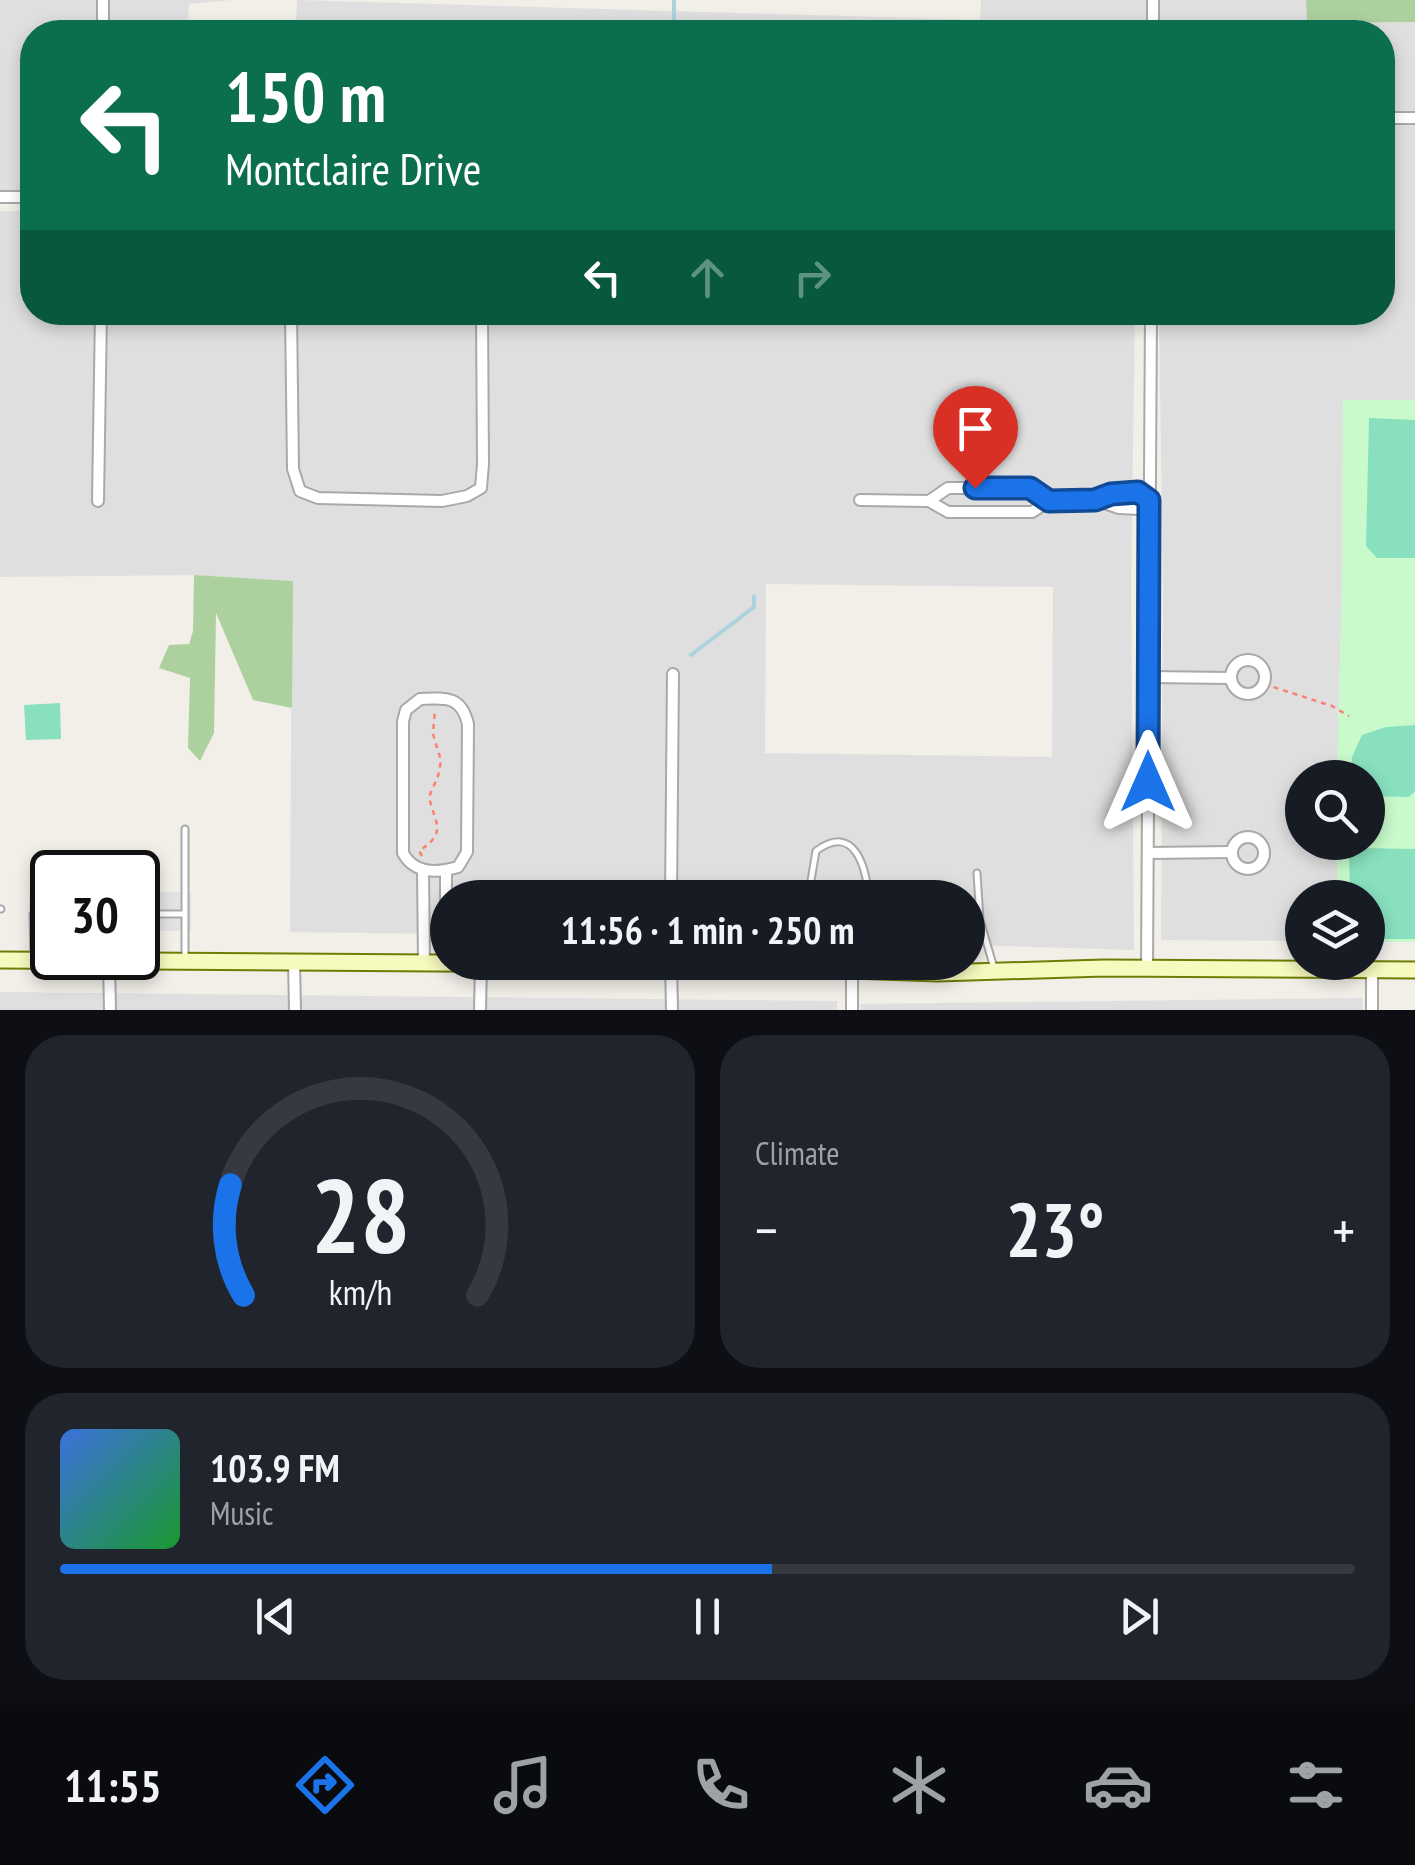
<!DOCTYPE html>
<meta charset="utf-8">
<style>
body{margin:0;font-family:"PT Sans Narrow",sans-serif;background:#20242c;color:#f1f3f6;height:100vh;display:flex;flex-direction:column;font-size:38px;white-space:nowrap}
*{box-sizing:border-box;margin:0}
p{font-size:32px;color:#9ea1a6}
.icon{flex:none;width:55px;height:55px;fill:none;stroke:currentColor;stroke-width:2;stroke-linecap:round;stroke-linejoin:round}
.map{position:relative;height:1010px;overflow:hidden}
.side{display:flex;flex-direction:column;gap:25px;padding:25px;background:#0d0f14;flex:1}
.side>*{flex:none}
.top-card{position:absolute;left:20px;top:20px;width:1375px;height:305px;border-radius:40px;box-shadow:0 5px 15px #0003;background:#0b6e4f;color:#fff;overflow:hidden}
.tools{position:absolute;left:1285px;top:760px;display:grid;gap:20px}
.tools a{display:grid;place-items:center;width:100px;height:100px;border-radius:50%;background:#171b24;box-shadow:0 5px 15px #0003;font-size:50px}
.speed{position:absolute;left:30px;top:850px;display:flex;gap:20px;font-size:50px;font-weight:700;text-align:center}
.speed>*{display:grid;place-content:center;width:130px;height:130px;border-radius:50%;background:#171b24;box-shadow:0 5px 15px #0003;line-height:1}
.speed .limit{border:5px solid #111;border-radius:15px;background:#fff;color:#111}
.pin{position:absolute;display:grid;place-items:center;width:85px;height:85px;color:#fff;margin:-102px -42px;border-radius:50% 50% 50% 0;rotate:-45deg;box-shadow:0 0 10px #0007}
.pin .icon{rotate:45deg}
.me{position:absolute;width:110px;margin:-55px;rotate:0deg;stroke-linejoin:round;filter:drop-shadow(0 0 8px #0008)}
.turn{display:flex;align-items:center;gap:35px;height:210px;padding:0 40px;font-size:45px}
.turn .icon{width:130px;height:130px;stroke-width:2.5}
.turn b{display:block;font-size:70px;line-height:85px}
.lanes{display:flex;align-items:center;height:95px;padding:0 40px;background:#0003;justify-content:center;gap:50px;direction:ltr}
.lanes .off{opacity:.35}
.big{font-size:75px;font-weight:700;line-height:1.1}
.side .widget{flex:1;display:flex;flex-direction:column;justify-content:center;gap:15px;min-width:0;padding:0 35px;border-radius:40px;background:#20242c}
.side .dial{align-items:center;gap:0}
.dial svg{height:260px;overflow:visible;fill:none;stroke:#363941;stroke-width:7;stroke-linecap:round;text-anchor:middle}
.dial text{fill:#f1f3f6;stroke:none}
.song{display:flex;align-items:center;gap:30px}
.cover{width:120px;height:120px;border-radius:15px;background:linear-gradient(135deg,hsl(220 70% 55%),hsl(130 70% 35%))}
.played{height:10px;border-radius:5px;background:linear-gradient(90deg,#1a73e8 55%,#363941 55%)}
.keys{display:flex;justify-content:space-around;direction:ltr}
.heat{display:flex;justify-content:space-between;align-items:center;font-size:55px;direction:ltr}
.side .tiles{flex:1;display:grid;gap:25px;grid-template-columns:1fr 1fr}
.widget:last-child{grid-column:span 2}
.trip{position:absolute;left:430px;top:880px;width:555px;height:100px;border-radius:50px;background:#171b24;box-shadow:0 5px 15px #0003;font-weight:700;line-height:100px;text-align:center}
.dock{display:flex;height:160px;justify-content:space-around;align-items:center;background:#090b0e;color:#9ea1a6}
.dock .icon{width:70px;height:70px}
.dock .on{color:#1a73e8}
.dock b{font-size:45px;color:#f1f3f6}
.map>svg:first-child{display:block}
</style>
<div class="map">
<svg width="1415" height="1010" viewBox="0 0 1415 1010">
<rect width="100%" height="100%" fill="#f2efe9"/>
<!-- residential -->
<g fill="#e0dfdf" fill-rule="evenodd">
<path d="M 0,0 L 232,0 L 189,4 L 188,32 L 32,32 L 32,190 L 0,190 Z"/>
<path d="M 297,0 L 980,20 L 981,0 L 1306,0 L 1307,23 L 1415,22 L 1415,400 L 1343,401 L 1342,589 L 1337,777 L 1302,778 L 1302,842 L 1337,843 L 1337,897 L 1302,898 L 1302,941 L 1161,940 L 1163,593 L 1159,313 L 1382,312 L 1382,32 L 1159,32 L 1158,25 L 1138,25 L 1138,32 L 296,32 Z"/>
<path d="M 0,211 L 32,211 L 32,312 L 1135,313 L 1131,587 L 1134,950 L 968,945 L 968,898 L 448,898 L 447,934 L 290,932 L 292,581 L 194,575 L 0,577 ZM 766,584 L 1053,587 L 1052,757 L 765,753 Z"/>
<path d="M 0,992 L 837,1001 L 837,1010 L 0,1010 Z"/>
<path d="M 1362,998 L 1363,1010 L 860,1010 L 860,1004 Z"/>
</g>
<!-- forest -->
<g fill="#add19e">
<path d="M 1306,0 L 1415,0 L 1415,22 L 1307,23 Z"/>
<path d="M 194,575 L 293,581 L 292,708 L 253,700 L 216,613 L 214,733 L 200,761 L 188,748 L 190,678 L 159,668 L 169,645 L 189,644 L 193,631 Z"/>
</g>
<!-- park -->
<path fill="#c8facc" d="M 1343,400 L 1415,400 L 1415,942 L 1368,942 L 1368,898 L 1337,897 L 1337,843 L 1368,842 L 1368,778 L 1337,778 L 1342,589 Z"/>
<!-- pitch -->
<g fill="#88e0be">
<path d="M 1369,418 L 1415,420 L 1415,558 L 1377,558 L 1366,546 Z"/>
<path d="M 60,703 L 61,739 L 26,740 L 24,705 Z"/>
<path d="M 1415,725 L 1415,791 L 1409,797 L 1368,796 L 1368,778 L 1351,777 L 1352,757 L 1362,735 L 1386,727 Z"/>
<path d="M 1358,848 L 1415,849 L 1415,939 L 1368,939 L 1368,898 L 1351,897 L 1350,894 L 1349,852 Z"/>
</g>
<!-- parking -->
<g fill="#e2e2e2">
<rect x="29" y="892" width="23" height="39"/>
<rect x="138" y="892" width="53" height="39"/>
</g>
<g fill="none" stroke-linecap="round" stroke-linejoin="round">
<!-- stream -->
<g stroke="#aad3df" stroke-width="4">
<path d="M 674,32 L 674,0"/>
<path d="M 691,655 L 754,607 L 754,596"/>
</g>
<!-- service casing -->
<g stroke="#a9a9a9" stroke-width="9">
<g id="service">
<path d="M 977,873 L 980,920 L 994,968"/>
<path d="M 808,898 L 816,851 C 855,822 866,868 869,898"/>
<path d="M 0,909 L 1,909"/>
<path d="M 138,914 L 184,914"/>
<path d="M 34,957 L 33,914 L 52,914"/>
<path d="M 185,958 L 185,829"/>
</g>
</g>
<!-- minor casing -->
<g stroke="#a9a9a9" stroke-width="14">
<g id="minor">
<path d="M 103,0 L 103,32"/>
<path d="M 1153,32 L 1153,0"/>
<path d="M 1382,118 L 1415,118"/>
<path d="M 0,197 L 32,197"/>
<path d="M 291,312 L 293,469 L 300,491 L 318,498 L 442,501 L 467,496 L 481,488 L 483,464 L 482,312"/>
<path d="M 860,500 L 929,501 L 948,512 L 1032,512 L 1049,501 L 1095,500 L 1119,508 L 1139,509 L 1149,499 C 1131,487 1114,492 1095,500"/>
<path d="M 98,501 L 101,312"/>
<path d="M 929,501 L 948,488 L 1030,488 L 1049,501"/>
<circle cx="1248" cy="677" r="17"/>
<path d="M 1148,677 L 1231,678"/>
<path d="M 420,699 C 445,698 461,695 468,724 L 467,852 L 458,867 C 438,873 414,874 403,853 L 403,721 L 406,710 Z"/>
<circle cx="1248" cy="853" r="16"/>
<path d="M 1148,853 L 1232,852"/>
<path d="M 423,870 L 424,963"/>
<path d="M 671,898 L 673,674"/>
<path d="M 109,961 L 110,1010"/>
<path d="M 294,962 L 295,1010"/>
<path d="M 671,962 L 672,1010"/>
<path d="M 446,963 L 446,870"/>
<path d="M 1147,969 L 1151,312"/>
<path d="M 852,971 L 852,1010"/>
<path d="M 480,1010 L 481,963"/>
<path d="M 1372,1010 L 1372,970"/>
</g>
</g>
<!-- secondary casing -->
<g stroke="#707d05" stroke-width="19">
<path id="secondary" d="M 0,960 L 708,965 L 938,973 L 1104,968 L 1415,970"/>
</g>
<!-- path -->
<g stroke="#fa8072" stroke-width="2.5" stroke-dasharray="5 5" stroke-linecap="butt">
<path d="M 1264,684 L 1332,706 L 1349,716"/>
<path d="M 422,856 L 419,851 C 448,832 435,824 429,797 L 438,776 L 441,761 L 433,734 L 435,709"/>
</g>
<!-- service -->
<use href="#service" stroke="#fff" stroke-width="5"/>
<!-- minor -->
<use href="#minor" stroke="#fff" stroke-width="10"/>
<!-- secondary -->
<use href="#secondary" stroke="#f7fabf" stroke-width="15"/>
</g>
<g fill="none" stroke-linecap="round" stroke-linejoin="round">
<!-- route casing -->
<g stroke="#114b97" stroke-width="25">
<path id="route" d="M 975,488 L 1030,488 L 1049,501 L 1095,500 L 1111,494 L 1138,492 L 1149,500 L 1148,782"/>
</g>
<!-- route -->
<use href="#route" stroke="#1a73e8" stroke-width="18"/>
</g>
</svg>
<div class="tools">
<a><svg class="icon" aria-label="search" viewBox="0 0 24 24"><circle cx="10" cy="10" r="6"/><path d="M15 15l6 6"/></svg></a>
<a><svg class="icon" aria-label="layers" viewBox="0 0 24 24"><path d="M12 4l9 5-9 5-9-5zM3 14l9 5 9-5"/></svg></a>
</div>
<div class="speed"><div class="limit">30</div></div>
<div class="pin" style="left:975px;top:488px;background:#d93025"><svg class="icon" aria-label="arrive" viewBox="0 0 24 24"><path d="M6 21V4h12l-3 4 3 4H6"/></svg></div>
<svg class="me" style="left:1148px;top:782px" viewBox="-20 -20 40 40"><path d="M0-17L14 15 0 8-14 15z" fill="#1a73e8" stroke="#fff" stroke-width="4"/></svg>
<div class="trip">11:56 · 1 min · 250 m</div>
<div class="top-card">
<div class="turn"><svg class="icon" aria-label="left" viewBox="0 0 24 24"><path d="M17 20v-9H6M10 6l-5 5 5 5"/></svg><div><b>150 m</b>Montclaire Drive</div></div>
<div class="lanes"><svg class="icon" aria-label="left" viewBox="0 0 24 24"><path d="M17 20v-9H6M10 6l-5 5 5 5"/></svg><svg class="icon off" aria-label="ahead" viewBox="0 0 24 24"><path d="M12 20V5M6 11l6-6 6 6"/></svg><svg class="icon off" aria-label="right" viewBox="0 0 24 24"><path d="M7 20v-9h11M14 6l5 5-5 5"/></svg></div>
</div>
</div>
<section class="side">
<div class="tiles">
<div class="widget dial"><svg viewBox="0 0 100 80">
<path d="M14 69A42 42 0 1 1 86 69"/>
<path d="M14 69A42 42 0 0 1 10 35" stroke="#1a73e8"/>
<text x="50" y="56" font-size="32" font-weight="700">28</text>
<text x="50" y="72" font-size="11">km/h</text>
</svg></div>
<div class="widget"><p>Climate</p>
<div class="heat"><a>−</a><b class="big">23°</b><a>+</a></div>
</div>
<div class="widget">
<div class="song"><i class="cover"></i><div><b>103.9 FM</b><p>Music</p></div></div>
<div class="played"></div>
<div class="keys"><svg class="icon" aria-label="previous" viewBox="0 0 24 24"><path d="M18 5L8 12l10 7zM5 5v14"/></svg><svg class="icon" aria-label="pause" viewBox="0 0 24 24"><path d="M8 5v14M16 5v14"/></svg><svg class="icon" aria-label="next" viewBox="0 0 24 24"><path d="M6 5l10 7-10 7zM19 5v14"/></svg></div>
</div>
</div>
</section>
<nav class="dock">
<b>11:55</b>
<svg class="icon on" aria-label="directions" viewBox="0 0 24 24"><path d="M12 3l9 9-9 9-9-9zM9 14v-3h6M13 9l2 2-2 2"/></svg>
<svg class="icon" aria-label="music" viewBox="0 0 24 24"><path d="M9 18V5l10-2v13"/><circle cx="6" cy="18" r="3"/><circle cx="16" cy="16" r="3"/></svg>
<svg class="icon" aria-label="phone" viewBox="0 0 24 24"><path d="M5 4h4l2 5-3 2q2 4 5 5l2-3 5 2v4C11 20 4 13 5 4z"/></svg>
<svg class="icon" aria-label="climate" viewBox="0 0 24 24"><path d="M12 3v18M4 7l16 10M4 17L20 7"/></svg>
<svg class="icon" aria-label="car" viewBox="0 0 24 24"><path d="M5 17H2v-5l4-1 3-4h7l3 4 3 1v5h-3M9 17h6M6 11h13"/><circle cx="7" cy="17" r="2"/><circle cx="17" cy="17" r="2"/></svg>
<svg class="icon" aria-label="filters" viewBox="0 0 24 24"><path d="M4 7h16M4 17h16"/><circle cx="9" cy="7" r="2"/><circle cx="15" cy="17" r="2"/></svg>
</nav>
